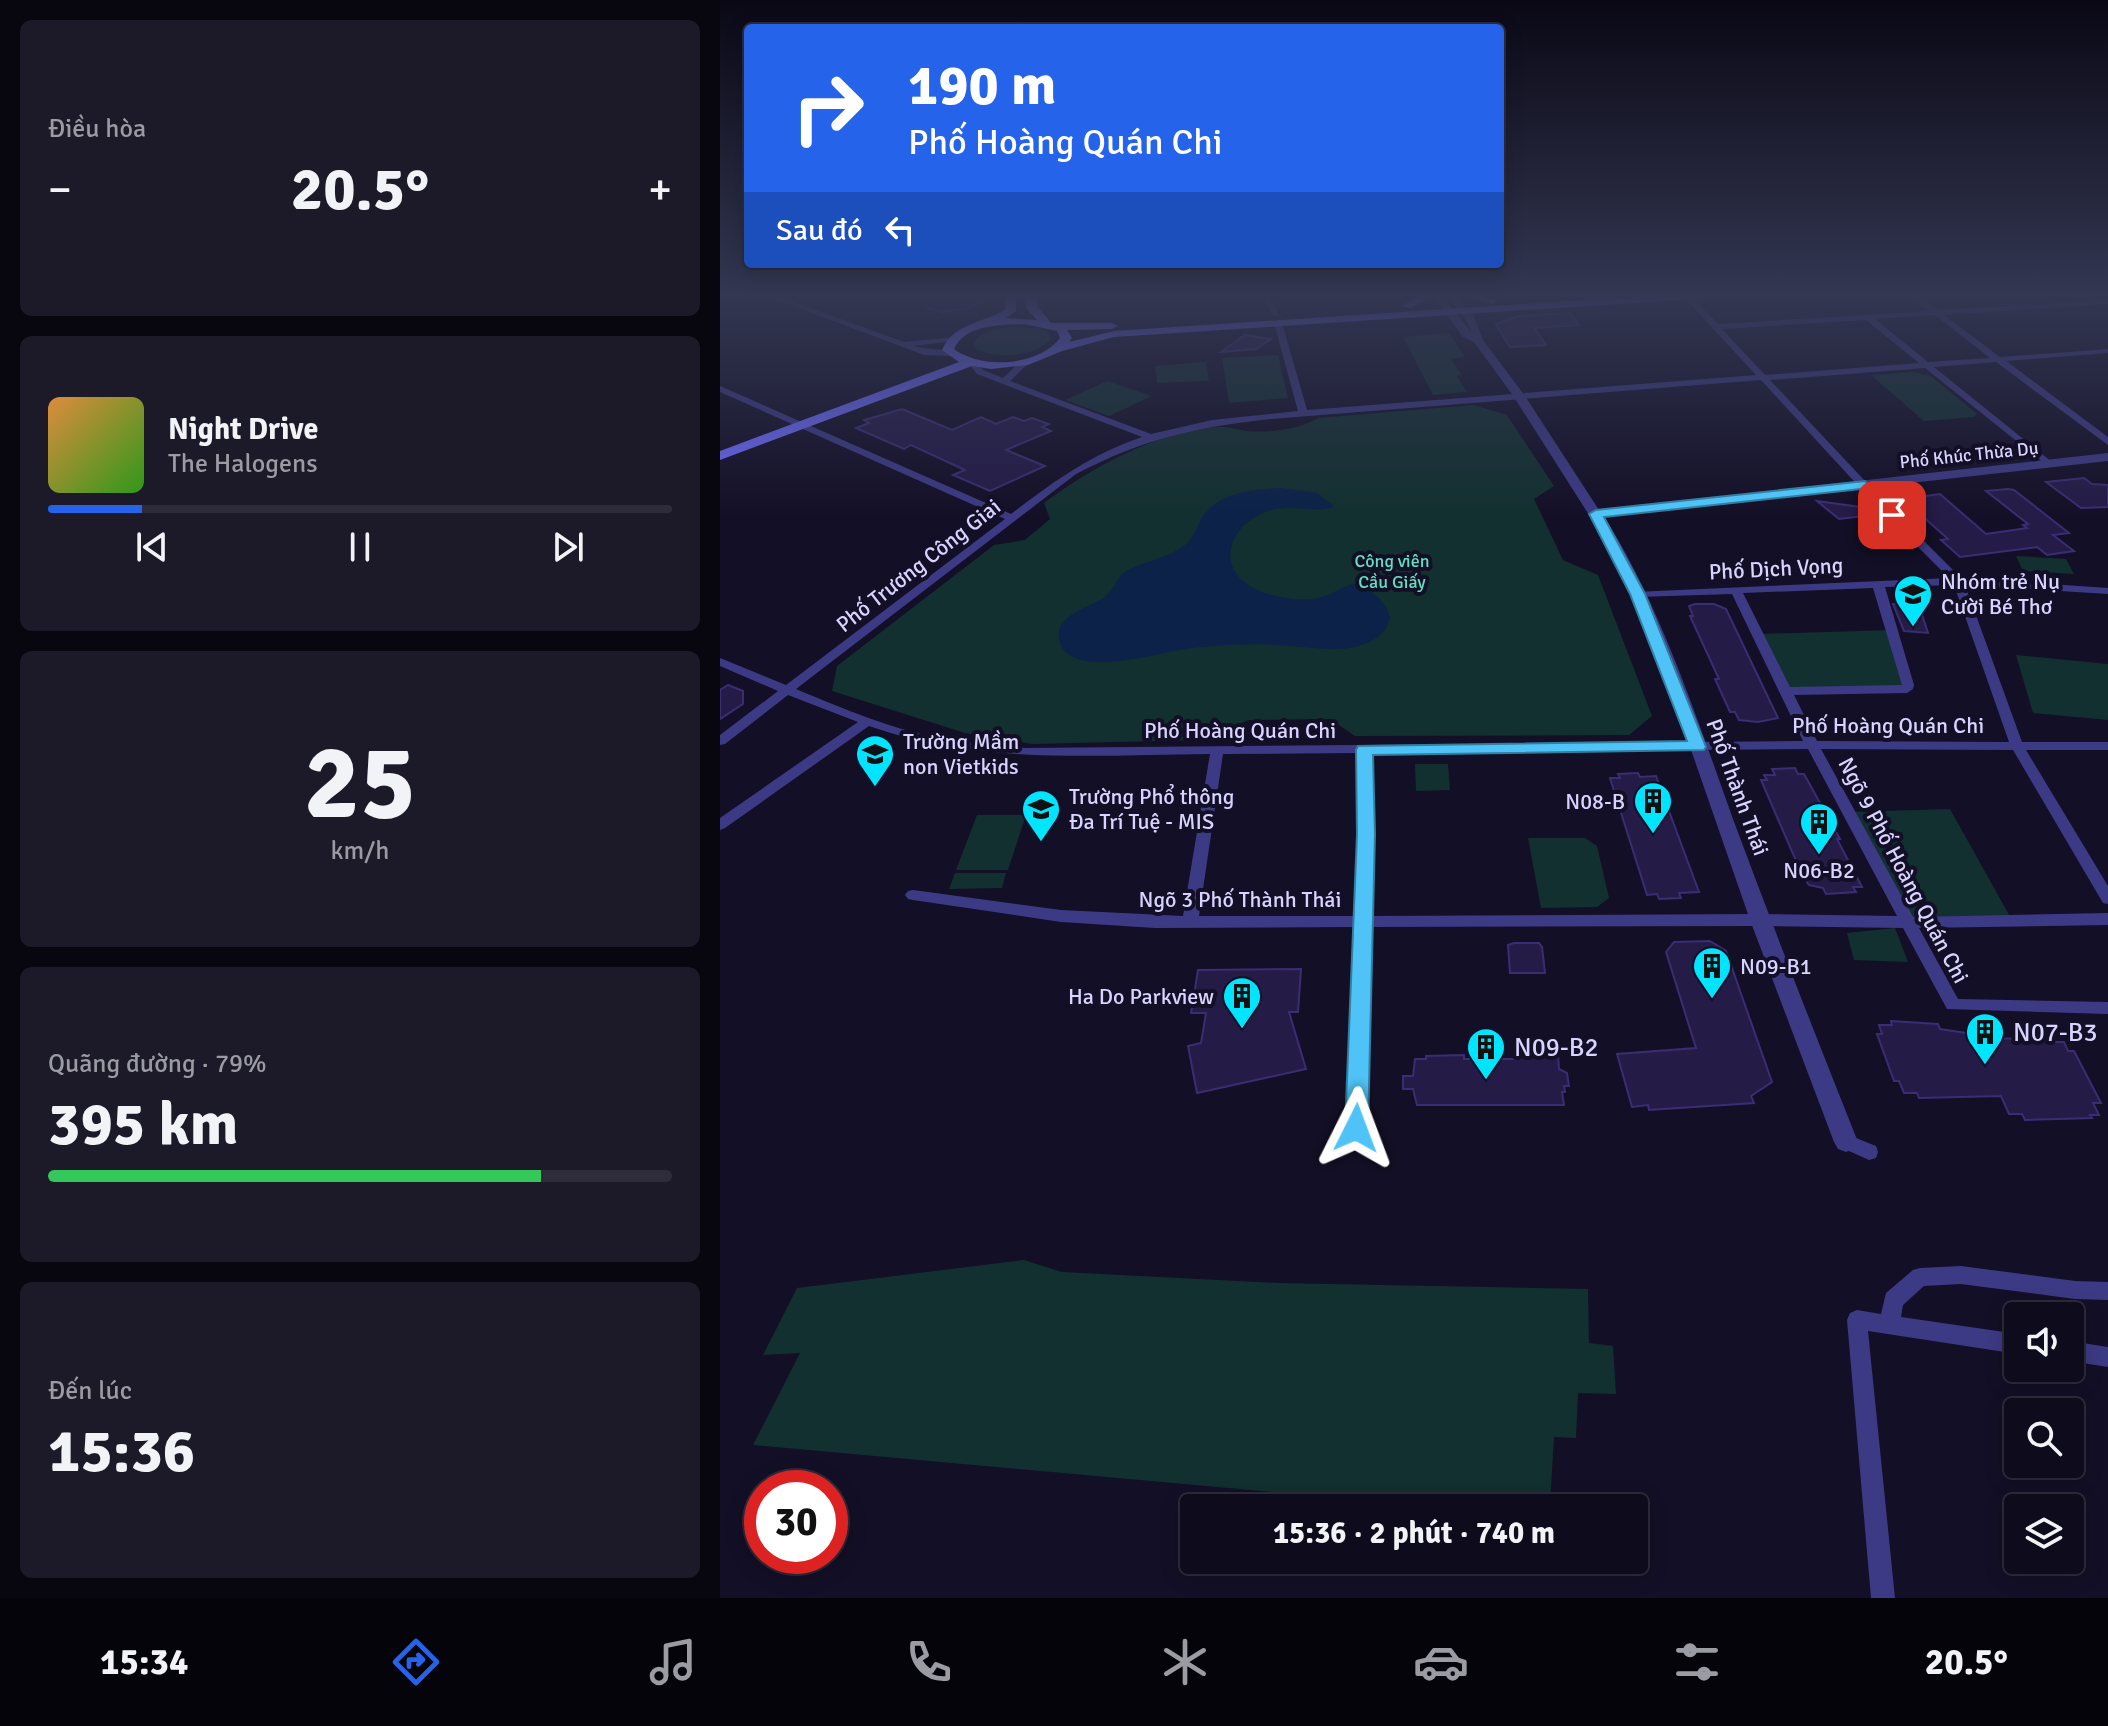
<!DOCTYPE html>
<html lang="vi">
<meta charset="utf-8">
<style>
body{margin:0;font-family:Signika,sans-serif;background:#1c1929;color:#f1f3f6;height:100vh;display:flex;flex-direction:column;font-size:30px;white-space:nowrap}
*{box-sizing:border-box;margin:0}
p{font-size:26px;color:#9b9ba3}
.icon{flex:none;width:44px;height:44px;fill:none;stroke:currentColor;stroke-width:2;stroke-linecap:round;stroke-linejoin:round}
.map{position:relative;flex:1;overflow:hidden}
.drawer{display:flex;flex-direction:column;gap:20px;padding:20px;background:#08060f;width:720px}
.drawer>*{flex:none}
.hud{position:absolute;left:24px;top:24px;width:760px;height:244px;border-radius:8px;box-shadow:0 4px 20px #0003,0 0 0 2px #2e2b3b;background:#2563eb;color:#fff;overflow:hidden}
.buttons{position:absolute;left:1284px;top:1302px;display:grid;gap:16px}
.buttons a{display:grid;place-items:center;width:80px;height:80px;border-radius:8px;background:#0e0b1c;box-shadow:0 4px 20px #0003,0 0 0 2px #2e2b3b;font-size:40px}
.speed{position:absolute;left:24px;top:1470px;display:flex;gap:16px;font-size:40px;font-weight:700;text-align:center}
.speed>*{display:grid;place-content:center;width:104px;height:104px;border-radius:50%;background:#0e0b1c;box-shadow:0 4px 20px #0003,0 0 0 2px #2e2b3b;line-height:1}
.speed .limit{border:12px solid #d22;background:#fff;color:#111}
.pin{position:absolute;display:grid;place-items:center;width:68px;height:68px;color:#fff;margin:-34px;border-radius:16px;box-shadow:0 4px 12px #0006}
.me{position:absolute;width:88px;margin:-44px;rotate:3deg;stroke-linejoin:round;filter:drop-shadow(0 0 6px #0008)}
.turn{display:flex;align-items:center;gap:28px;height:168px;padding:0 32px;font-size:36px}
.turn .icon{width:104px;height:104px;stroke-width:2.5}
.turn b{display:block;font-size:56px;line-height:68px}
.then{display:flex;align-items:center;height:76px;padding:0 32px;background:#0003;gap:16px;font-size:30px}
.big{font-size:60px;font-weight:700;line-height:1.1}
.drawer .widget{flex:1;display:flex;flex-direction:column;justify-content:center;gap:12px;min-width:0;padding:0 28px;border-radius:12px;background:#1c1929}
.drawer .dial{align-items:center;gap:0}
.dial b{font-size:104px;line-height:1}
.song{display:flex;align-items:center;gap:24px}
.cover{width:96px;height:96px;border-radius:12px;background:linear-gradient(135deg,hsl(30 70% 55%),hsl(110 70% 35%))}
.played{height:8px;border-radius:4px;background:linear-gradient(90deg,#2563eb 15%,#2e2b3b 15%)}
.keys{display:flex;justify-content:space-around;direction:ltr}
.heat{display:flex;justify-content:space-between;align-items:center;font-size:44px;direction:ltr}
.charge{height:12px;border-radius:6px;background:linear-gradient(90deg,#34c759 79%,#2e2b3b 0)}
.trip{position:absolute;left:460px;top:1494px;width:468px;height:80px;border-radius:8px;background:#0e0b1c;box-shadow:0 4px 20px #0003,0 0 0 2px #2e2b3b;font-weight:700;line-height:80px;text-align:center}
.tab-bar{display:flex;height:128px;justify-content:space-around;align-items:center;background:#06040b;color:#9b9ba3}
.tab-bar .icon{width:56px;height:56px}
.tab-bar .on{color:#2563eb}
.tab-bar b{font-size:36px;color:#f1f3f6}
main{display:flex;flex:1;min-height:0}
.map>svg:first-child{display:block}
</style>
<main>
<section class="drawer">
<div class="widget"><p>Điều hòa</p>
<div class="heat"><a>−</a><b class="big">20.5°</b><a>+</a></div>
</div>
<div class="widget">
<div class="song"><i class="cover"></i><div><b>Night Drive</b><p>The Halogens</p></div></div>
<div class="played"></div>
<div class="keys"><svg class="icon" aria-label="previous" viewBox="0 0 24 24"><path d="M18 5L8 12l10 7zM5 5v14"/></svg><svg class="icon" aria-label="pause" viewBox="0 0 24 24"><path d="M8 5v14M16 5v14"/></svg><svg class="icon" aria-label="next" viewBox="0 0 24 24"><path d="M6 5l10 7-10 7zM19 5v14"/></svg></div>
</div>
<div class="widget dial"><b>25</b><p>km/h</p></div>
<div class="widget"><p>Quãng đường · 79%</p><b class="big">395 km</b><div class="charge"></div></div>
<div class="widget"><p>Đến lúc</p><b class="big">15:36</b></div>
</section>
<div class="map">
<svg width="1388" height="1598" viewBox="0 0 1388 1598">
<rect width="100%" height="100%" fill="#130f26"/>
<!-- green -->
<g fill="#12302f">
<path d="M 296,326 L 327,330 L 331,339 C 315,357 276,360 255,348 L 253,343 L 262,334 L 271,330 Z"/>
<path d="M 729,333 L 745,357 L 731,359 L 742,375 L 737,376 L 747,392 L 713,395 L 683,337 Z"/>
<path d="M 558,355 L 568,398 L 509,403 L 502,358 Z"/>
<path d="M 486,362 L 489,381 L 437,383 L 435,366 Z"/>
<path d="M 1193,372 L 1211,376 L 1257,414 L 1254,417 L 1204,421 L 1151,375 Z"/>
<path d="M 387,381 L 432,396 L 389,416 L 345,400 Z"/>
<path d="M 754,405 L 787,415 L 834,486 L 814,499 L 843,560 L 878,575 L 932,716 L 909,735 L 635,736 L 610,719 L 529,720 L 480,740 L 312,744 L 245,733 L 112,691 L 117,666 L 274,545 L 305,540 L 330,519 L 324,503 C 374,466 434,433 497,427 C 506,426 512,429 521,430 C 544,434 578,430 598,418 Z"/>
<path d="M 1296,556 L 1346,559 L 1354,574 L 1303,571 Z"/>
<path d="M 1172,630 L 1188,685 L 1067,691 L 1038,634 Z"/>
<path d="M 1296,655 L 1388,664 L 1388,720 L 1313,713 Z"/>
<path d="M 695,764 L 728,764 L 730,790 L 696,791 Z"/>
<path d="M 1230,809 L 1293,922 L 1186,920 L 1128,812 Z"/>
<path d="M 257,815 L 306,815 L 288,870 L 236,870 Z"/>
<path d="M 808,838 L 865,838 L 877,846 L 889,898 L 877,907 L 821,908 Z"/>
<path d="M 235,873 L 286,873 L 282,888 L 229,889 Z"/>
<path d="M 1175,928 L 1188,962 L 1134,960 L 1127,933 Z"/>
<path d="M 304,1260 L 342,1272 L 559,1283 L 868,1289 L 869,1343 L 893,1346 L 896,1394 L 858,1393 L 856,1438 L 834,1437 L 830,1504 L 672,1503 L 33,1445 L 80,1353 L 43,1355 L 77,1288 Z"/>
</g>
<!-- water -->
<path fill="#0c2248" d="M 561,488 L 597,493 L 614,506 C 594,517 564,497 532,519 C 522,526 514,535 511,548 C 503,591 569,604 599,598 C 611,596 629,581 638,585 C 653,592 667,601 670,618 C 666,635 651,643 635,647 C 612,652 591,647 569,646 C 548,644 528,644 508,645 C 492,646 476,647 460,650 C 434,654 353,679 340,643 C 331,617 366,608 382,599 C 395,591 396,575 410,569 C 429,560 448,558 465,545 C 476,536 476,526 484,515 C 500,492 536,489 561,488 Z"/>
<!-- building -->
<g fill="#241b47" stroke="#3b2d73" stroke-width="2">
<path d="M 206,294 L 247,294 L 270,299 L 247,308 L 222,312 L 206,308 Z"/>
<path d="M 850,313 L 859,325 L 814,328 L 826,345 L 790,347 L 776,324 L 797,316 Z"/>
<path d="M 525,335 L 551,339 L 536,349 L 501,352 Z"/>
<path d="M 182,409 L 232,430 L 261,417 L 276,424 L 293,417 L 304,421 L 312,418 L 329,424 L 322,427 L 331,431 L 286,450 L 325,466 L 270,491 L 233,475 L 245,470 L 191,445 L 184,449 L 136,428 L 149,423 L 144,420 Z"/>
<path d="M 1364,478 L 1372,484 L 1388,485 L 1388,507 L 1361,508 L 1326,482 Z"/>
<path d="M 1288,489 L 1294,490 L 1349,533 L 1333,535 L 1354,551 L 1327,555 L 1317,547 L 1240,557 L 1221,540 L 1228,539 L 1183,499 L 1220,494 L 1266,534 L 1307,528 L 1303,525 L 1308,524 L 1266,491 Z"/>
<path d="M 1097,501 L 1155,509 L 1160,514 L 1119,519 Z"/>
<path d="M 975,604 L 994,604 L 1006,609 L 1058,718 L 1038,722 L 1019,720 L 1015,712 L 1010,712 L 995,679 L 999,679 L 970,616 L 973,616 L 969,606 Z"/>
<path d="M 1173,604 L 1199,606 L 1208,633 L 1184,631 Z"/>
<path d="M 8,685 L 23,691 L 23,704 L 0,719 L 0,690 Z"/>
<path d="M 1075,768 L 1078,774 L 1084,774 L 1120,839 L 1117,839 L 1142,887 L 1133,887 L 1136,892 L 1106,894 L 1103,888 L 1089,885 L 1083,877 L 1041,780 L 1047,780 L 1044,775 L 1055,775 L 1052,769 Z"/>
<path d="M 918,773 L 920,777 L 936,776 L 979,892 L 959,893 L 961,898 L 939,899 L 937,894 L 927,895 L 890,778 L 900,778 L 898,774 Z"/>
<path d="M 990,941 L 1006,951 L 1052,1082 L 1031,1096 L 1034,1103 L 929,1110 L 928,1105 L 912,1107 L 897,1054 L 976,1048 L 946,952 L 954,942 Z"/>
<path d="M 794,943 L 819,943 L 822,947 L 825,973 L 790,973 L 788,945 Z"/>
<path d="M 581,969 L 578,1012 L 569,1012 L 586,1069 L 477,1093 L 468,1046 L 481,1043 L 486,1013 L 471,1013 L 478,970 Z"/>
<path d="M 1171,1021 L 1218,1024 L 1220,1029 L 1246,1033 L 1248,1039 L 1329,1038 L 1331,1042 L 1344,1042 L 1348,1051 L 1354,1051 L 1381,1103 L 1373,1103 L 1379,1115 L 1370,1115 L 1372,1118 L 1305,1120 L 1302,1114 L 1289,1114 L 1281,1096 L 1199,1098 L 1197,1093 L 1184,1093 L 1179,1081 L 1174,1081 L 1157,1034 L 1162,1034 L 1159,1025 L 1172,1025 Z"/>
<path d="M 744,1055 L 744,1059 L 800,1059 L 799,1055 L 838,1055 L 839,1069 L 847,1073 L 849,1086 L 844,1086 L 845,1092 L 842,1092 L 844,1105 L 697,1105 L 693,1089 L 683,1089 L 683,1076 L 693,1076 L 695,1059 L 706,1059 L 706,1056 Z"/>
</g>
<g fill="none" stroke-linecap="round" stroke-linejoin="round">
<!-- minor -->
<g fill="#3d3a85" fill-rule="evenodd">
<path d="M 41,294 L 52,294 L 184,342 L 236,337 L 236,341 L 233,341 L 194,346 C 207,350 224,348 234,353 L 230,356 L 204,355 Z"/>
<path d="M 543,294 L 551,294 L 559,317 L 552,315 Z"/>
<path d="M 961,294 L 969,294 L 998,324 L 1209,311 L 1187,294 L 1196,294 L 1218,310 L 1388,300 L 1388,304 L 1224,315 L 1280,357 L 1388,349 L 1388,353 L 1286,361 L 1388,437 L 1388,445 L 1276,362 L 1214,367 L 1332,462 L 1334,464 L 1329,467 L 1205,368 L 1050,380 L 1162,499 L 1241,578 L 1388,588 L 1388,594 L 1245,585 L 1302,742 L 1388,742 L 1388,750 L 1306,750 L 1388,886 L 1388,904 L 1383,903 L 1293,750 L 1101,749 L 1193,917 L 1388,913 L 1388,925 L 1199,928 L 1238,999 L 1388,1002 L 1388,1014 L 1227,1009 L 1183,928 L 1040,926 L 651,927 L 645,1128 L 642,1133 L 636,1136 L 630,1133 L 627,1128 L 635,927 L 435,928 L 341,922 L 193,900 L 188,899 L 185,895 L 188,891 L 193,890 L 341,910 L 463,916 L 490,754 C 375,755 259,765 149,726 L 5,828 L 0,830 L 0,818 L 138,722 L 68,695 L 5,744 L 0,745 L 0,735 L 58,691 L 0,666 L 0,658 L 66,685 L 285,519 L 0,392 L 0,386 L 291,514 C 336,480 368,456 422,437 L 257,374 L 248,363 L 249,361 L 255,361 L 263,370 L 283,378 L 302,360 L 308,360 L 308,364 L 290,381 L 431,434 L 492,420 L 578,411 L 554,323 L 558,321 L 562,323 L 587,410 L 1036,375 ZM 1215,315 L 1270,358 L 1208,362 L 1155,319 ZM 1146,320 L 1199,363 L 1045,375 L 1002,329 ZM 1041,380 L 1154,503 L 1229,578 L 914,592 L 914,596 L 918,597 L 1012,594 L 1083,741 L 304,748 C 279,745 254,744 230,740 C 176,731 126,710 76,689 L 356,474 C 423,439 476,427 551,419 ZM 1234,585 L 1289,742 L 1097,741 L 1074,695 L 1187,693 L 1193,689 L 1194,685 L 1165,587 ZM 1153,588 L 1182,685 L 1070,687 L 1023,593 ZM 1088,749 L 1177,916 L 1040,914 L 651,916 L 653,834 L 651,753 ZM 637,753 L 639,834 L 635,916 L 479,916 L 503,754 Z"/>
<path d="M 1126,1134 L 1156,1146 L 1158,1152 L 1156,1158 L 1149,1160 L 1120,1147 L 1117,1142 L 1120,1137 Z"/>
<path d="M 1241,1266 L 1355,1281 L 1388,1282 L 1388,1300 L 1355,1299 L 1241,1284 L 1204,1286 L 1183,1305 L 1181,1317 L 1298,1334 L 1298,1354 L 1148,1331 L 1175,1598 L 1151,1598 L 1127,1320 L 1130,1313 L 1137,1310 L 1161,1314 L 1166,1293 L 1193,1270 L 1200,1268 Z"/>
<path d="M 1350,1341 L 1388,1347 L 1388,1367 L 1350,1361 Z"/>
</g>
<!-- tertiary -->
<path fill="#3d3a85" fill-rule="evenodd" d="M 711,294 L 721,294 L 752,333 L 744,317 L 726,294 L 736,294 L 754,316 L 763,340 L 805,396 L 879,510 L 1388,453 L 1388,461 L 884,517 C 940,603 978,722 1013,819 C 1053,927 1095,1034 1138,1142 L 1134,1149 L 1126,1152 L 1118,1149 L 1114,1142 L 1030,920 L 960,718 L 911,594 L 876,526 L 794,397 L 754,342 L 743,337 Z"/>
<!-- secondary -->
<g fill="#6f6bff" fill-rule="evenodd">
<path d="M 286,294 L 296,294 L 296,311 L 286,318 L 317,320 L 306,308 L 306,294 L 316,294 L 318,307 L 331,323 L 392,323 L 398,326 L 392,329 L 347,330 L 352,338 L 349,342 L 394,331 L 955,294 L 1011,294 L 1006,297 L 394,337 L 342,351 L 308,365 L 271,369 L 252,366 L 0,460 L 0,451 L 239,362 L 222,350 C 233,324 262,323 285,310 ZM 304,324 L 337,331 L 340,338 C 319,366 262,370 234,349 C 245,324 281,325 304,324 Z"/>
<path d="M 703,294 L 717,294 L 691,308 L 681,306 Z"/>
<path d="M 735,294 L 756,294 L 778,301 L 773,304 Z"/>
</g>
</g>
<!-- sky -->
<linearGradient id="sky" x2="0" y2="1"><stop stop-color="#0a0815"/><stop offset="0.57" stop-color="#333752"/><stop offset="1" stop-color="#333752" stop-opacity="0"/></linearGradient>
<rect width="1388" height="518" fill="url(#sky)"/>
<!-- route -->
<path fill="#4fc3f7" stroke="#337fa1" stroke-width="2" d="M 1145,481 L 1176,512 L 1176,517 L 1167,517 L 1141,489 L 884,517 L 925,594 L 986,747 L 984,750 L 653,755 L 655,834 L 648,1128 L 645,1135 L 636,1138 L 628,1135 L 625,1128 L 637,834 L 636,750 L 638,746 L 967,741 L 910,594 L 869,514 L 876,510 Z"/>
<!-- icons -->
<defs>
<g id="school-pin" transform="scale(2)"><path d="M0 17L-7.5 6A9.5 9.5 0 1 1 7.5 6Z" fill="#00e5ff" stroke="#130f26"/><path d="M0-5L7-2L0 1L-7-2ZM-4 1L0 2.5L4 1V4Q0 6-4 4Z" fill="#111"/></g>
<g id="building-pin" transform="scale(2)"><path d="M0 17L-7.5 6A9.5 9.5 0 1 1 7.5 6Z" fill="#00e5ff" stroke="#130f26"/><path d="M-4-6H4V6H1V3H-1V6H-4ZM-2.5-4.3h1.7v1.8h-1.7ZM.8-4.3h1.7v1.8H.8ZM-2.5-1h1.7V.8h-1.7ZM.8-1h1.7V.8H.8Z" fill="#111"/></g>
</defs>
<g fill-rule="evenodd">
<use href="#school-pin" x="1193" y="594"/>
<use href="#school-pin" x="155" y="754"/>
<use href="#building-pin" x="933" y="801"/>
<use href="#school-pin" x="321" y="809"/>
<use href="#building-pin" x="1099" y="822"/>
<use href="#building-pin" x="992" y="966"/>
<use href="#building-pin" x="522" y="996"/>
<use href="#building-pin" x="1265" y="1032"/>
<use href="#building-pin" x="766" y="1047"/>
</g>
<g text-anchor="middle" stroke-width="8" stroke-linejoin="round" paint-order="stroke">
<!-- far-street labels -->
<g font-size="18" fill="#d9d4ff" stroke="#130f26">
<text transform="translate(1249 455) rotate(-6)" y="6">Phố Khúc Thừa Dụ</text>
</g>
<!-- far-park labels -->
<g font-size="18" fill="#5fe0c0" stroke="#130f26">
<text x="672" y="567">Công viên<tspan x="672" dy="21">Cầu Giấy</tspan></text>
</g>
<!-- street labels -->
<g font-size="22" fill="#d9d4ff" stroke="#130f26">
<text transform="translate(198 565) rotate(-38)" y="8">Phố Trương Công Giai</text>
<text transform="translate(1056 568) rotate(-3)" y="8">Phố Dịch Vọng</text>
<text x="1168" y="733">Phố Hoàng Quán Chi</text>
<text x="520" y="738">Phố Hoàng Quán Chi</text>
<text transform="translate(1018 787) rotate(70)" y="8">Phố Thành Thái</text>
<text transform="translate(1184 870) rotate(62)" y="8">Ngõ 9 Phố Hoàng Quán Chi</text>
<text x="520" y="907">Ngõ 3 Phố Thành Thái</text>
</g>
<!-- poi labels -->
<g font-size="22" fill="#d9d4ff" stroke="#130f26" text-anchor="start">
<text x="1221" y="589">Nhóm trẻ Nụ<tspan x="1221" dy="25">Cười Bé Thơ</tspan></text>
<text x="183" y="749">Trường Mầm<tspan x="183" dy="25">non Vietkids</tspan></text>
<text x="349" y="804">Trường Phổ thông<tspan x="349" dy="25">Đa Trí Tuệ - MIS</tspan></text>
<text x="905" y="809" text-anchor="end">N08-B</text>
<text x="1099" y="878" text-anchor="middle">N06-B2</text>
<text x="1020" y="974">N09-B1</text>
<text x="494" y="1004" text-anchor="end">Ha Do Parkview</text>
</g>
<!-- near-poi labels -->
<g font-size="26" fill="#d9d4ff" stroke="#130f26" text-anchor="start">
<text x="1293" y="1041">N07-B3</text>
<text x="794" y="1056">N09-B2</text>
</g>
</g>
</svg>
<div class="buttons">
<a><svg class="icon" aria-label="sound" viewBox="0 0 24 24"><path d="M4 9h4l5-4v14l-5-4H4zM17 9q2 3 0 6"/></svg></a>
<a><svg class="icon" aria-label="search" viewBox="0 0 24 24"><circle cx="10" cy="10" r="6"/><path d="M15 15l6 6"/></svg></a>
<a><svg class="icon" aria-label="layers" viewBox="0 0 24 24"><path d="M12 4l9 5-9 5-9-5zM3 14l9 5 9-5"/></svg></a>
</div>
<div class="speed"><div class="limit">30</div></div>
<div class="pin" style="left:1172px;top:515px;background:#d93025"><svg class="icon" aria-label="arrive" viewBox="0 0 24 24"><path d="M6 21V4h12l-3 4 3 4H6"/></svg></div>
<svg class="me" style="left:636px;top:1128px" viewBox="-20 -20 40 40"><path d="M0-17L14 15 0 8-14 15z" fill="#4fc3f7" stroke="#fff" stroke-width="4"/></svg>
<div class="trip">15:36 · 2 phút · 740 m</div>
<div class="hud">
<div class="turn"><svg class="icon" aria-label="right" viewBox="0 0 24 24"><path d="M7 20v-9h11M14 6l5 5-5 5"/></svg><div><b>190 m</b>Phố Hoàng Quán Chi</div></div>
<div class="then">Sau đó<svg class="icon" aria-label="left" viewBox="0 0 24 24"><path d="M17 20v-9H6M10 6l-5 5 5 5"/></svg></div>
</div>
</div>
</main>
<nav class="tab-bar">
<b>15:34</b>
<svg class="icon on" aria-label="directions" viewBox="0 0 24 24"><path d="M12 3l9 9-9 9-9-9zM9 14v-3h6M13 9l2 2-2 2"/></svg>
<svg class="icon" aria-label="music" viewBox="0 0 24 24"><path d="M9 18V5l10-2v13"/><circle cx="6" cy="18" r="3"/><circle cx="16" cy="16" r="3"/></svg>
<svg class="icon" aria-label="phone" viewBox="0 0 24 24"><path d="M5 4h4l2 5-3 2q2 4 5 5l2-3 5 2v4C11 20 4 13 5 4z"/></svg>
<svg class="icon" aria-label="climate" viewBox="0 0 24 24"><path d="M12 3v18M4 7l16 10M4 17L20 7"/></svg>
<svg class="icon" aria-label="car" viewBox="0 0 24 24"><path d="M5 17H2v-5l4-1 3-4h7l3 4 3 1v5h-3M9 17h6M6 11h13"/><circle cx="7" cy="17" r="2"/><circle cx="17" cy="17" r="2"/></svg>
<svg class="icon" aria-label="filters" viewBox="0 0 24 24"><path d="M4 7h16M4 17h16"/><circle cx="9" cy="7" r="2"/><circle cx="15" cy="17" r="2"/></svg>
<b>20.5°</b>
</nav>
